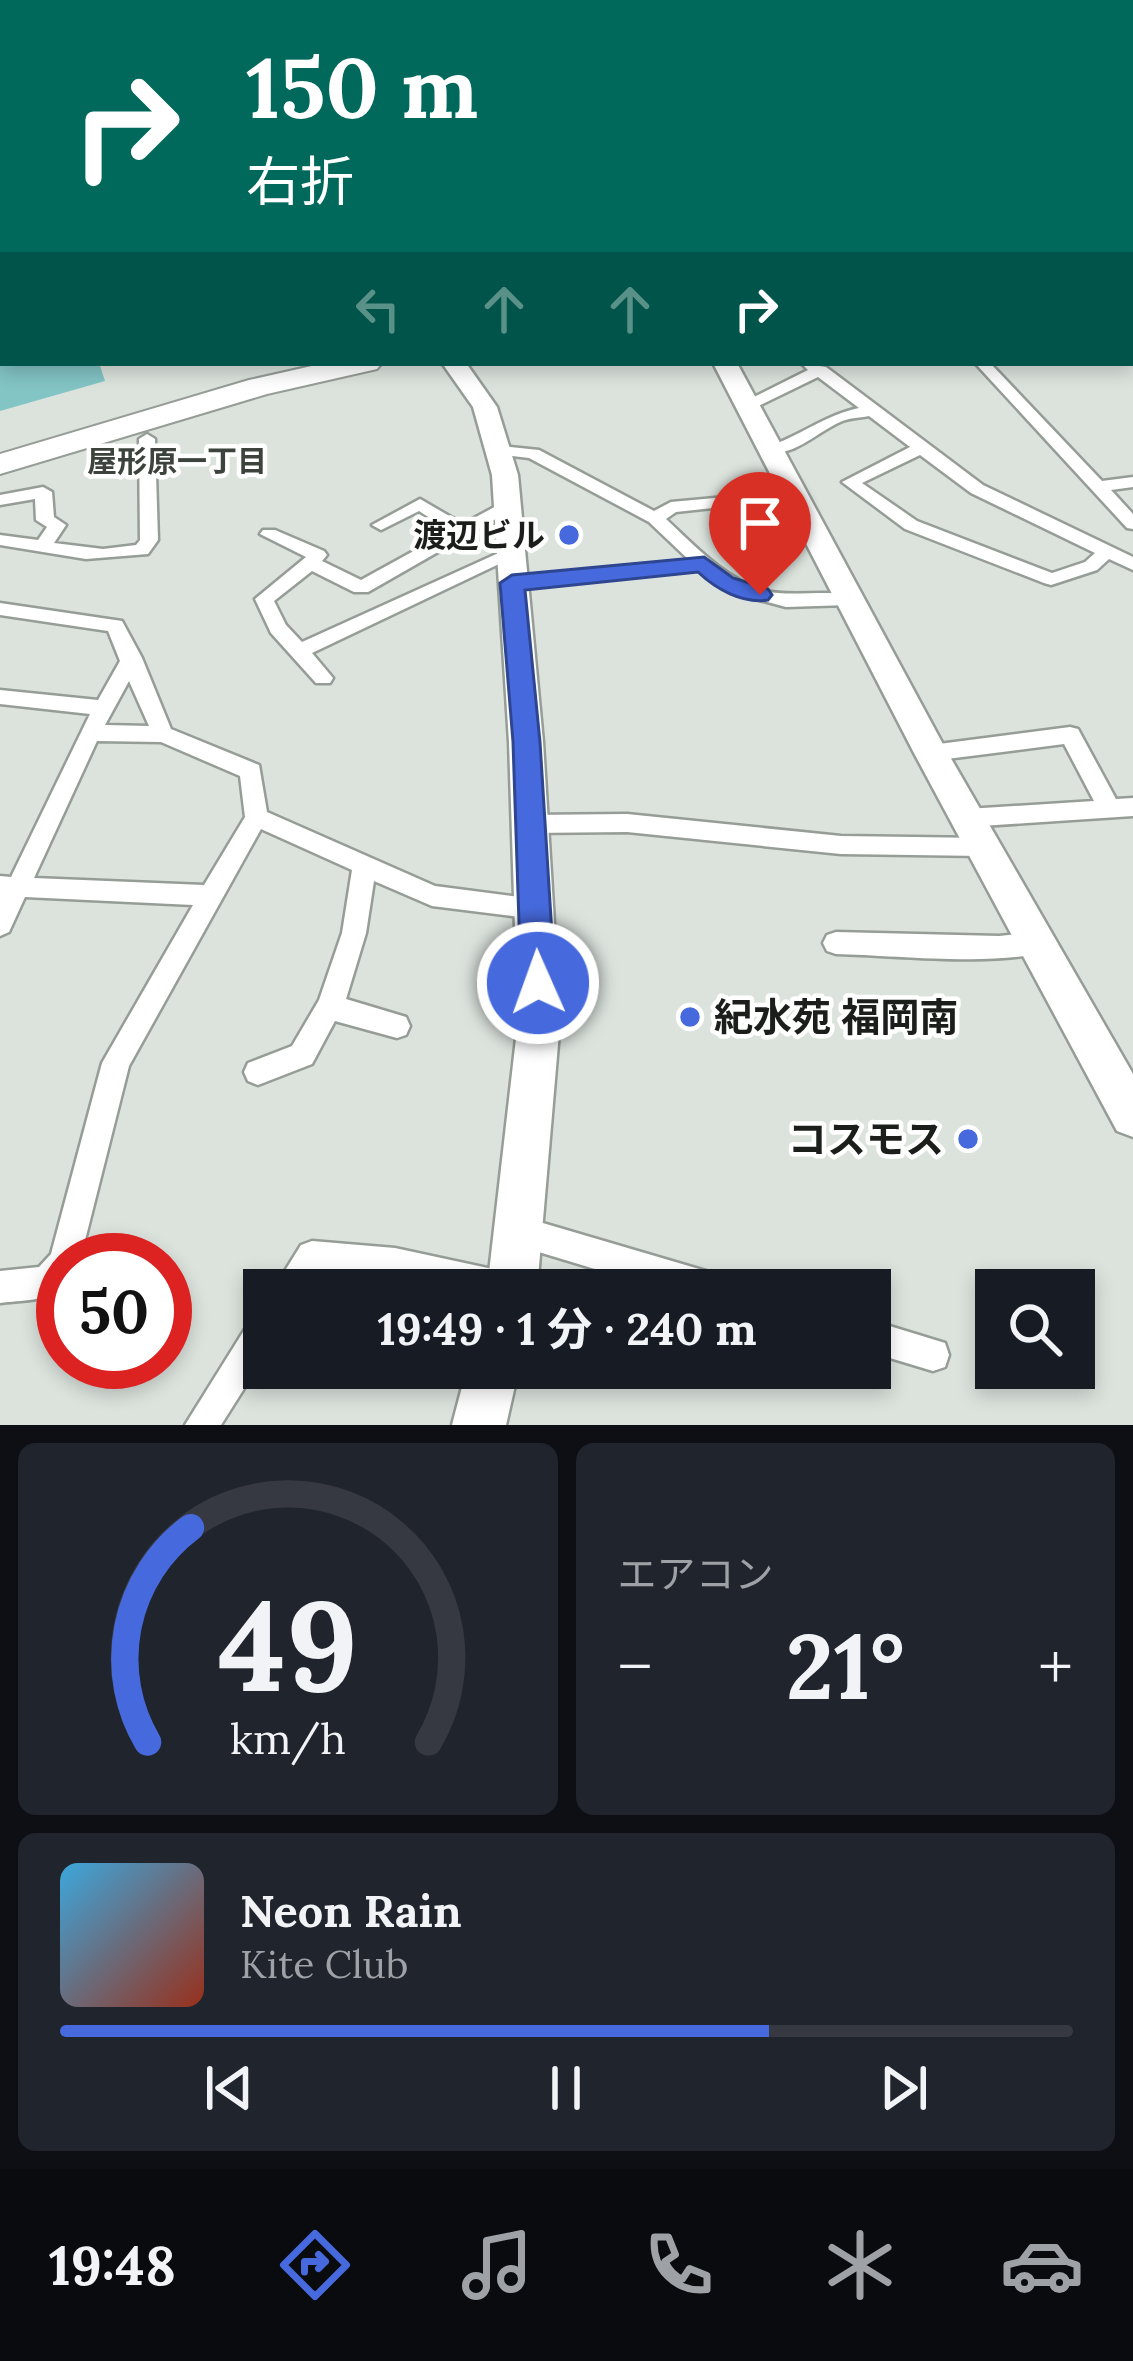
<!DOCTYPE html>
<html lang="ja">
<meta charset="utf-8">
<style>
body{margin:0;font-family:Lora,"Noto Sans JP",serif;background:#20242c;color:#f1f3f6;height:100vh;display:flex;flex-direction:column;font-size:45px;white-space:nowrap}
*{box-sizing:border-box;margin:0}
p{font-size:39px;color:#9ea1a6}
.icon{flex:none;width:66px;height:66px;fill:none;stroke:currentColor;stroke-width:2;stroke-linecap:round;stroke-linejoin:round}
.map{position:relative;height:1425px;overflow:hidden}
.sheet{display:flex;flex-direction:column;gap:18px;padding:18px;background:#0d0f14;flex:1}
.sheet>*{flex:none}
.guide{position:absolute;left:0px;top:0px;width:1134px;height:366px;box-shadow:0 6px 18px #0003;background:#00695c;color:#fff;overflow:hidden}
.controls{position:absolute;left:975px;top:1269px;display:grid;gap:24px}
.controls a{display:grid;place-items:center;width:120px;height:120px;border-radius:0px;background:#171b24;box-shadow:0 6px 18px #0003;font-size:60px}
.speed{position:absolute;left:36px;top:1233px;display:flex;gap:24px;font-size:60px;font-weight:700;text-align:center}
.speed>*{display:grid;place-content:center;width:156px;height:156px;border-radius:50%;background:#171b24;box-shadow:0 6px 18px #0003;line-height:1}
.speed .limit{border:18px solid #d22;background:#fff;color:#111}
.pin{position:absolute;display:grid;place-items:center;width:102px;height:102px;color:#fff;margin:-123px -51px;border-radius:50% 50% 50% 0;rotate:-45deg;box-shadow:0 0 12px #0007}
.pin .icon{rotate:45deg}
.me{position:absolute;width:132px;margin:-66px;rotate:358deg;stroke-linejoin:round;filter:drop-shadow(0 0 9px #0008)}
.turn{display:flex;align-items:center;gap:42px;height:252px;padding:0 48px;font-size:54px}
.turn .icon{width:156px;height:156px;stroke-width:2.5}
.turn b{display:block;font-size:84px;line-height:102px}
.lanes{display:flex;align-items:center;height:114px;padding:0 48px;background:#0003;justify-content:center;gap:60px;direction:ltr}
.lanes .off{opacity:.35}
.big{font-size:90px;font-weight:700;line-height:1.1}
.sheet .tile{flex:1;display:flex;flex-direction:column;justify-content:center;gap:18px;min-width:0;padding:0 42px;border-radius:18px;background:#20242c}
.sheet .dial{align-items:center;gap:0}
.dial svg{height:312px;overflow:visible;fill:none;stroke:#363941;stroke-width:7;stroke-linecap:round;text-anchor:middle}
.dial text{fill:#f1f3f6;stroke:none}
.song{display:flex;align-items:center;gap:36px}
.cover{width:144px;height:144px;border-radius:18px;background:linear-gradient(135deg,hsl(200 70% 55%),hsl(10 70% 35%))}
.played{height:12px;border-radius:6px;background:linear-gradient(90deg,#466add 70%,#363941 70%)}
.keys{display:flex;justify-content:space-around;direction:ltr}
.heat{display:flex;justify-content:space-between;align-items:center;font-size:66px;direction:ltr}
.sheet .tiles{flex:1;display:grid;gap:18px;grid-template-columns:1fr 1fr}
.tile:last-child{grid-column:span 2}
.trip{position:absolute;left:243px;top:1269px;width:648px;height:120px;border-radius:0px;background:#171b24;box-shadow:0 6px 18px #0003;font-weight:700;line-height:120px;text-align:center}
.dock{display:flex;height:192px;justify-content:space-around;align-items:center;background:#090b0e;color:#9ea1a6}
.dock .icon{width:84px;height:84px}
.dock .selected{color:#466add}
.dock b{font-size:54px;color:#f1f3f6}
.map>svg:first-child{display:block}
</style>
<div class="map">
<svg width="1133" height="1425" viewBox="0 0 1133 1425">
<rect width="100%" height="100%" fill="#dce3dd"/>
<!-- water -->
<path fill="#83c4c5" d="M 0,201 L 3,363 L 99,363 L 105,381 L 0,411 Z"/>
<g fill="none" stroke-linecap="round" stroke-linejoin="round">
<!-- street casing -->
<g stroke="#969d97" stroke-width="5">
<g id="street">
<path d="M 62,0 L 72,0 L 75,3 L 65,3 Z"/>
<path d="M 395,0 L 404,0 L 406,3 L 397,3 Z"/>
<path d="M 472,0 L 480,0 L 482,3 L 474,3 Z"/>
<rect x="635" y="0" width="8" height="3"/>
<path d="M 1118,0 L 1130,0 L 1133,5 Z"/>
<rect x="0" y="28" width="3" height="6"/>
<rect x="1131" y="66" width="2" height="6"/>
<rect x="0" y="155" width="3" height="6"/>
<path d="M 1131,201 L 1133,202 L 1133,210 L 1131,209 Z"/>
<rect x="1131" y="247" width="2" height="8"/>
<rect x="1131" y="314" width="2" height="10"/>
<path d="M 801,363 L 826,367 L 983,485 L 1133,557 L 1133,570 L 1109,559 L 1097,570 L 1051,585 L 1044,583 L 905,529 L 842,482 L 910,447 L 869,416 C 859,418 848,418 840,422 C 814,434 797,455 767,453 L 767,447 C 800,436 825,415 859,408 L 818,377 L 752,409 L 742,409 L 742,403 L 808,370 ZM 920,455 L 971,493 L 1095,553 L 1085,562 L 1052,573 L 917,521 L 862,483 Z"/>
<path d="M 975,363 L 990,363 L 1102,481 L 1133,477 L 1133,487 L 1111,490 L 1133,514 L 1133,529 L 1127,528 Z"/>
<path d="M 147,434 L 155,439 L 158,540 L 148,554 L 86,559 L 0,545 L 0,535 L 38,540 L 47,527 L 36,520 L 35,499 L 0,505 L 0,495 L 43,487 L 52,492 L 54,517 L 66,525 L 54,543 L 103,549 L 136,545 L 140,540 L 139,439 Z"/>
<path d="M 501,446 L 539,450 L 654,511 L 671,502 L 801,490 L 804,494 L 795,499 L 676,512 L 666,519 C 695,546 726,580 766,591 C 791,598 843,587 858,599 L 849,605 L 786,607 L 734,593 L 701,570 L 505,587 L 503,583 L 512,577 L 689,560 L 649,522 L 529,458 L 495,454 L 493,451 Z"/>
<path d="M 420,499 L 463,524 L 500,504 L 512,504 L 515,508 L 368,592 L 354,592 L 312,571 L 274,601 L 286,625 L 302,642 L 503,551 L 515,551 L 518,555 L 312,653 L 333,678 L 330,683 L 316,683 L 271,633 L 255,599 L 306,557 L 260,534 L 263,530 L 275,530 L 324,551 L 327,555 L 322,561 L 361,580 L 450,531 L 419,511 L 381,530 L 372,525 Z"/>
<path d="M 0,603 L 122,621 L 142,658 L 171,729 L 259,765 L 267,812 L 435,886 L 535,899 L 544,902 L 547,909 L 544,916 L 535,919 L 432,906 L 374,881 L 366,933 L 346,999 L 406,1017 L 410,1026 L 406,1035 L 397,1038 L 335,1021 L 312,1064 L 258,1085 L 248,1081 L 244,1072 L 248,1063 L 292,1046 L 319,1000 L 342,933 L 352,870 L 261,829 L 129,1066 L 80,1260 L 63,1260 L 63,1287 C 47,1302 21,1300 0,1303 L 0,1271 L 39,1267 L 51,1254 L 102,1063 L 193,905 L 25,897 L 9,932 L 0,936 L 0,876 L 11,877 L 90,714 L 0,704 L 0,690 L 98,700 L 120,661 L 108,631 L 0,615 ZM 129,681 L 149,726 L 105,725 ZM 97,741 L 161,742 L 240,776 L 245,817 L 204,885 L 34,878 Z"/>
<path d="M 1070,727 L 1078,729 L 1116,799 L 1133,798 L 1133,816 L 967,827 L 959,824 L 956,818 L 959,812 L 967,809 L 1094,801 L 1064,744 L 931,761 L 923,759 L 920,753 L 923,747 L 931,745 Z"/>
<path d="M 627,814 L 841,836 L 983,838 L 991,840 L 995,847 L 991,854 L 983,856 L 841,854 L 627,832 L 529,833 L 521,830 L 517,824 L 521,818 L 529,815 Z"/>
<path d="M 836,932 L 999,936 L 1037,932 L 1046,935 L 1050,943 L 1046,951 C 999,967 890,955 836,954 L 827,951 L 823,943 L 827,935 Z"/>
<path d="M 519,1216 L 716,1274 L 727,1279 L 732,1290 L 664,1290 L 519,1246 L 508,1242 L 504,1231 L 508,1220 Z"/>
<path d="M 312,1241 L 395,1248 L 511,1273 L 522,1278 L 527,1289 L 446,1290 L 395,1278 L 319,1272 L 307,1290 L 273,1290 L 301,1245 Z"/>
<path d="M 264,1311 L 264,1357 L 221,1425 L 185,1425 L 253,1316 Z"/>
<path d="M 870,1320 L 945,1343 L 949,1355 L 945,1367 L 933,1371 L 870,1352 Z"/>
</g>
</g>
<!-- secondary casing -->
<g stroke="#969d97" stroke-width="5">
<g id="secondary">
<path d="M 269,0 L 281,0 L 283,3 L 271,3 Z"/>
<path d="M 898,0 L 915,0 L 917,3 L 900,3 Z"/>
<path d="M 1131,120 L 1133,121 L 1133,131 L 1131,130 Z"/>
<path d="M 442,363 L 466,363 L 497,407 L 518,475 L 543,742 L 560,1021 L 537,1290 L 487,1290 L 518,1021 L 509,742 L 492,475 L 473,407 Z"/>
<path d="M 713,363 L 737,363 L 945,748 L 1133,1074 L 1133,1137 L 1117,1131 L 914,753 Z"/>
<path d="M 467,1368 L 519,1368 L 506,1425 L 452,1425 Z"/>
</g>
</g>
<!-- highway casing -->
<g stroke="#969d97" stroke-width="4">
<g id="highway">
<rect x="1131" y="260" width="2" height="16"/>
<path d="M 325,363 L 382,363 L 377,369 L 267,394 L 0,474 L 0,454 L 249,380 Z"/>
</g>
</g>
<!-- street -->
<use href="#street" fill="#fff" fill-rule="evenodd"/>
<!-- secondary -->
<use href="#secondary" fill="#fff" fill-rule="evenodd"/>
<!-- highway -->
<use href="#highway" fill="#fff" fill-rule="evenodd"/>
</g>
<!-- route -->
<path fill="#466add" stroke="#2e4590" stroke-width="3" d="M 704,557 L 733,578 L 768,589 L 772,595 L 768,600 C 742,604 716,589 698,572 L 525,590 L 540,742 L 555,983 L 550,994 L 538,998 L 526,994 L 521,983 L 513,742 L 500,583 L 512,575 Z"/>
<!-- markers -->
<g fill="#466add" stroke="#fff" stroke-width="4.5">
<circle cx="569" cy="535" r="12"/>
<circle cx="690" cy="1017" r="12"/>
<circle cx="968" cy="1139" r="12"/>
</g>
<g text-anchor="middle" stroke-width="9" stroke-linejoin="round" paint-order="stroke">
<!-- far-neighbourhood labels -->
<g font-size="30" font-weight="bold" fill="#3c433d" stroke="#fff">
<text x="177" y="472">屋形原一丁目</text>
</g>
<!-- poi labels -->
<g font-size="33" font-weight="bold" fill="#1c1e1c" stroke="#fff" text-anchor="end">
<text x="545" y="547">渡辺ビル</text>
</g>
<!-- near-poi labels -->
<g font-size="39" font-weight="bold" fill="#1c1e1c" stroke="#fff" text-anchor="start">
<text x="714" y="1031">紀水苑 福岡南</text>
<text x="944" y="1153" text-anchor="end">コスモス</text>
</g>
</g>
</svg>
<div class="controls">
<a><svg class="icon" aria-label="search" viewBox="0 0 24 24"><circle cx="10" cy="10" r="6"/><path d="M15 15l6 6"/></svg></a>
</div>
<div class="speed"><div class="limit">50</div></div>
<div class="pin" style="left:760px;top:595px;background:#d93025"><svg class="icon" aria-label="arrive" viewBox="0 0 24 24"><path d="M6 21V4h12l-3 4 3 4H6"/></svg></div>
<svg class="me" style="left:538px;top:983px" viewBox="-20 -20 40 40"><circle r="17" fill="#466add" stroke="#fff" stroke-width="3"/><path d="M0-11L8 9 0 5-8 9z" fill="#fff"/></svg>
<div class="trip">19:49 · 1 分 · 240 m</div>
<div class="guide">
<div class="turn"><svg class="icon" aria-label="right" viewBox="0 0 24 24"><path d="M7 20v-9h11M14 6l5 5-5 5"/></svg><div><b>150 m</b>右折</div></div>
<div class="lanes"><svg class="icon off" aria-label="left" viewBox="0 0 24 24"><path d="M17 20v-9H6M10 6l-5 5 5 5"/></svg><svg class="icon off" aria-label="ahead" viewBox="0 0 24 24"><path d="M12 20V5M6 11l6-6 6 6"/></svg><svg class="icon off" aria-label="ahead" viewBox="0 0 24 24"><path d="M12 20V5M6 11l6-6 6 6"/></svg><svg class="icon" aria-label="right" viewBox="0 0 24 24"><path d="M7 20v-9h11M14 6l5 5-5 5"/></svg></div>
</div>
</div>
<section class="sheet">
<div class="tiles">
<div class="tile dial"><svg viewBox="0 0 100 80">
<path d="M14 69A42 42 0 1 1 86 69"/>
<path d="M14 69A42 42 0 0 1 25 14" stroke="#466add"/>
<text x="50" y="56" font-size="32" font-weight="700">49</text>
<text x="50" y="72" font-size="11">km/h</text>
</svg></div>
<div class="tile"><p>エアコン</p>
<div class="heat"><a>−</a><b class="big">21°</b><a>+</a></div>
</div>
<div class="tile">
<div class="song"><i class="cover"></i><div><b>Neon Rain</b><p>Kite Club</p></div></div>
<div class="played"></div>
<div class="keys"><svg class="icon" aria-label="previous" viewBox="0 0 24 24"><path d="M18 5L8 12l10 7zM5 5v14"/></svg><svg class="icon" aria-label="pause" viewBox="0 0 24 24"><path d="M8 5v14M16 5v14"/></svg><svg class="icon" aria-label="next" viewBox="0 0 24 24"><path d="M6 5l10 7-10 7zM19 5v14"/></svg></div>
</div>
</div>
</section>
<nav class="dock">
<b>19:48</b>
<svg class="icon selected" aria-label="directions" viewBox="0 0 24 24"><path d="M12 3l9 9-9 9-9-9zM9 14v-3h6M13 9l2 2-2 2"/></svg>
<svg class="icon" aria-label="music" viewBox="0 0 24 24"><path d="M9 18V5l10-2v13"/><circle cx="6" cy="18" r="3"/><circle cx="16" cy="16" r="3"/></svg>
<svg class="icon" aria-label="phone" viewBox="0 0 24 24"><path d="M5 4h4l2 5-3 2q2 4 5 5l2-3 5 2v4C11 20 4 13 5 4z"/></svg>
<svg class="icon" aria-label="climate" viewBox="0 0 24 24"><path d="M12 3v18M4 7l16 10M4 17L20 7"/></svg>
<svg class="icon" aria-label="car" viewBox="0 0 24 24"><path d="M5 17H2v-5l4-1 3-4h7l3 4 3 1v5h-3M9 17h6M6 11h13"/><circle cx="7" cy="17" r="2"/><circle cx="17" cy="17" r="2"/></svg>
</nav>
